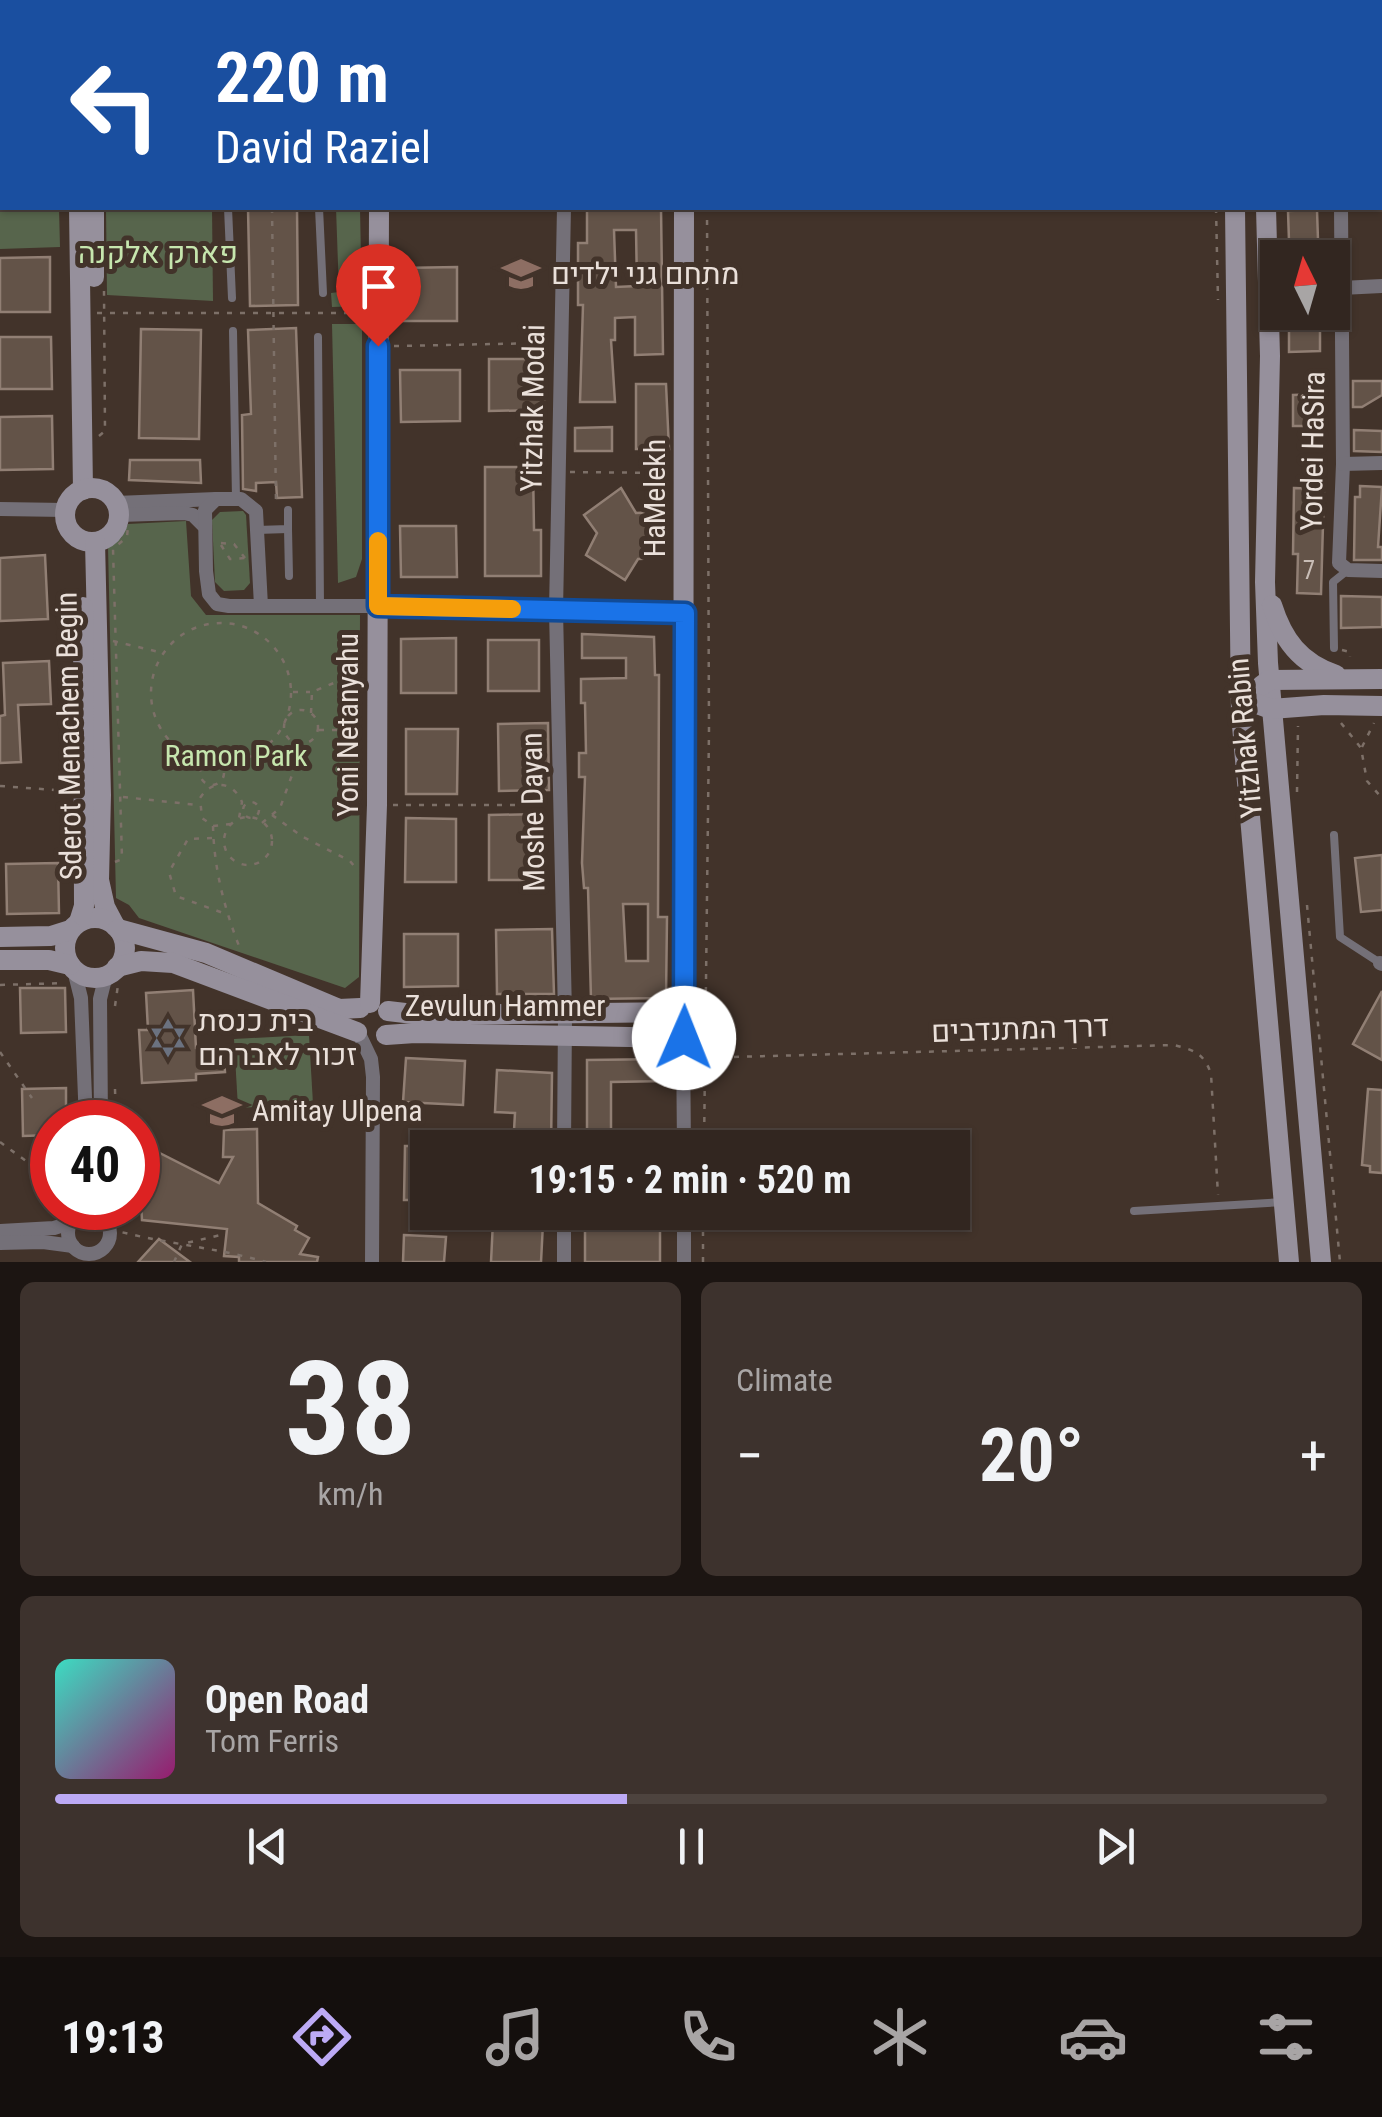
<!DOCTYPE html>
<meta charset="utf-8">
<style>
body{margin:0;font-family:"Roboto Condensed",Heebo,sans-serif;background:#3d322d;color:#f1f3f6;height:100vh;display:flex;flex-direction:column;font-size:38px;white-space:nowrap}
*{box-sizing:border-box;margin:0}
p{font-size:32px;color:#a8a5a5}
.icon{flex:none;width:55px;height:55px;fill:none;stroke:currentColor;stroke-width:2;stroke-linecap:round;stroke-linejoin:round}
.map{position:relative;height:1262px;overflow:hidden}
.details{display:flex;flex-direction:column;gap:20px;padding:20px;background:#1c1512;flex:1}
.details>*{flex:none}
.hud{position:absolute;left:0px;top:0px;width:1382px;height:210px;box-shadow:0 2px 8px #0004,0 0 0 2px #4d433e;background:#1a4fa0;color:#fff;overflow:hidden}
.needle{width:65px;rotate:355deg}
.controls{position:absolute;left:1260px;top:240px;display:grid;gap:20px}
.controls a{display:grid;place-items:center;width:90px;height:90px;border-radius:0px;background:#322620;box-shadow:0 2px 8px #0004,0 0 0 2px #4d433e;font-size:50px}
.speed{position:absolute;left:30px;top:1100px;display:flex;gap:20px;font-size:50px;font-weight:700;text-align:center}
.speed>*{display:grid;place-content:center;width:130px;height:130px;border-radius:50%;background:#322620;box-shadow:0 2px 8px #0004,0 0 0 2px #4d433e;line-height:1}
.speed .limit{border:15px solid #d22;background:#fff;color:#111}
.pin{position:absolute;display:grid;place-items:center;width:85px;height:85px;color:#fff;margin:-102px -42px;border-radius:50% 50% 50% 0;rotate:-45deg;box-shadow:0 0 10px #0007}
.pin .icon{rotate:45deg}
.me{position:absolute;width:110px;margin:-55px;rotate:1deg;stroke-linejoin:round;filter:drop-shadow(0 0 8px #0008)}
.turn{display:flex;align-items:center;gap:35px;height:210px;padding:0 50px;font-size:45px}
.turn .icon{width:130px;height:130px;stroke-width:2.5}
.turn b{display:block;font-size:70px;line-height:85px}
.big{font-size:75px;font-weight:700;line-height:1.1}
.details .card{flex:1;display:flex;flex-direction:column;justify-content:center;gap:15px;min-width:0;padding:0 35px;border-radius:15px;background:#3d322d}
.details .dial{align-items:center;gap:0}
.dial b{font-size:130px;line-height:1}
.song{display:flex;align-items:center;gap:30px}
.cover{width:120px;height:120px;border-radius:15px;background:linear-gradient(135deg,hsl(170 70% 55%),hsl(320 70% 35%))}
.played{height:10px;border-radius:5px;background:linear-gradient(90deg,#bcaaf5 45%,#4d433e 45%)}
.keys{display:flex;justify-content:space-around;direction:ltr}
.heat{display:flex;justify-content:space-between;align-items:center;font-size:55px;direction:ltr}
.details .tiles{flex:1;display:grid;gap:20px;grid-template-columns:1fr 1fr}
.card:last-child{grid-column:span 2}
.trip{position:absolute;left:410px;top:1130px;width:560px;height:100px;border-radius:0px;background:#322620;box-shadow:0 2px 8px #0004,0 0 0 2px #4d433e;font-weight:700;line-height:100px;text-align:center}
.tab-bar{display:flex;height:160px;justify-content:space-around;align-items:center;background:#140f0d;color:#a8a5a5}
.tab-bar .icon{width:70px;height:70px}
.tab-bar .current{color:#bcaaf5}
.tab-bar b{font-size:45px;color:#f1f3f6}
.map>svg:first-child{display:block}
</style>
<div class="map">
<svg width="1382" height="1262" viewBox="0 0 1382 1262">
<rect width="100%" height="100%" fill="#42332a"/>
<!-- green -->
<g fill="#57654c">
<path d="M 0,131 L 2,208 L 59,208 L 60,247 L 0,249 Z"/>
<path d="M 106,208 L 212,208 L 213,301 L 107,295 Z"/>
<path d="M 336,208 L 360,208 L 362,306 L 332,307 L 331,293 L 339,292 Z"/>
<path d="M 332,324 L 362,324 L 362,559 L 356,577 L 338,583 Z"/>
<path d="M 243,511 L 246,515 L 250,583 L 244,590 L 224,591 L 215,582 L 212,520 L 220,512 Z"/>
<path d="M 186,521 L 191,596 L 206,615 L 360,615 L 359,977 L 345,988 L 139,918 L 129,905 L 116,898 L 108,547 L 121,538 L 128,524 Z"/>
<path d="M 309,1035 L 313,1104 L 238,1108 L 234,1039 Z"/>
</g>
<!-- building -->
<g fill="#635348" stroke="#917f74" stroke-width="2.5" fill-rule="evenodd">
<path d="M 248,208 L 297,208 L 298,305 L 250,306 Z"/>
<path d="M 587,208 L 661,208 L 663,354 L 635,355 L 635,317 L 615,318 L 615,340 L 611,340 L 615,402 L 580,402 L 583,305 L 578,305 L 578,243 L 587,243 ZM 614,230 L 636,230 L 637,286 L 616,287 Z"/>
<path d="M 1317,210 L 1318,240 L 1289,241 L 1288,211 Z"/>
<path d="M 50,257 L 50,312 L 0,312 L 0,258 Z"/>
<path d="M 457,267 L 457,321 L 401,321 L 401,268 Z"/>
<path d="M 1294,312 L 1323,312 L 1323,322 L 1320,322 L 1320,351 L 1289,352 L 1289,327 L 1293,327 Z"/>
<path d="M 296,328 L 302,497 L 277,498 L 276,482 L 256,483 L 256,491 L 243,489 L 242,415 L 251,414 L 248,330 Z"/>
<path d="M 141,329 L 201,330 L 199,439 L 139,438 Z"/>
<path d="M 0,337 L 51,337 L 52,389 L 0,389 Z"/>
<path d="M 489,359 L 544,359 L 544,410 L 489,411 Z"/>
<path d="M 400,370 L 460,370 L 460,421 L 401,422 Z"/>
<path d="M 1353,381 L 1382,381 L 1382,395 L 1362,407 L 1353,407 Z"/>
<path d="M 636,384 L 666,384 L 669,449 L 636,449 Z"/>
<path d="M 1322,394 L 1322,426 L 1293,426 L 1293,395 Z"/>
<path d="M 52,416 L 53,469 L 0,470 L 0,417 Z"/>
<path d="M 612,427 L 612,451 L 575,451 L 575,428 Z"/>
<path d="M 1354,430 L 1382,431 L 1382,452 L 1354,451 Z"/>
<path d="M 130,460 L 200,460 L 201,483 L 129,480 Z"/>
<path d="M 485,467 L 533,467 L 534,530 L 541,530 L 541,576 L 485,576 Z"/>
<path d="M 1360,486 L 1382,487 L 1378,547 L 1382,547 L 1382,560 L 1354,560 L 1355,497 L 1360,497 Z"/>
<path d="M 621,488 L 636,513 L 658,512 L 661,558 L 638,559 L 625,580 L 586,555 L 597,533 L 584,515 Z"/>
<path d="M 1294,488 L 1324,489 L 1321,594 L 1297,593 L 1298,554 L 1293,554 Z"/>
<path d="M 400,526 L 456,526 L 457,577 L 401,577 Z"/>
<path d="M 45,555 L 48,619 L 0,621 L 0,558 Z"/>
<path d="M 1341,596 L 1382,597 L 1382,627 L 1341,628 Z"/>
<path d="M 582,634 L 654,637 L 655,675 L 659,675 L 658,917 L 667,917 L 666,998 L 591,999 L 588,888 L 584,888 L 582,863 L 585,777 L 579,777 L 579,753 L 586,753 L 585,703 L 581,703 L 581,679 L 626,678 L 626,658 L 582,658 ZM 623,904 L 648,904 L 648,961 L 626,961 Z"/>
<path d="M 456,638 L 456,693 L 401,693 L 401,639 Z"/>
<rect x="488" y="640" width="51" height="51"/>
<path d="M 49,661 L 51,704 L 18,705 L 21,762 L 0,763 L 0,716 L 5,715 L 3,663 Z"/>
<path d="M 548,723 L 549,790 L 499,791 L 498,724 Z"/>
<path d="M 406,729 L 458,729 L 457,794 L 406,794 Z"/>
<path d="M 541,814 L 542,880 L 489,880 L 489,815 Z"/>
<path d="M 406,818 L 456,819 L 456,882 L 405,882 Z"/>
<path d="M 1382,855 L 1382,910 L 1361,912 L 1355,858 Z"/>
<path d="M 58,863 L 59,913 L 7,914 L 6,864 Z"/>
<path d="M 552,929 L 554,994 L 497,994 L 496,930 Z"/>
<path d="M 404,934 L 458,934 L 458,986 L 404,987 Z"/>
<path d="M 20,988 L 65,988 L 66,1032 L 21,1033 Z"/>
<path d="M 193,990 L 196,1048 L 223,1047 L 225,1072 L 196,1074 L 196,1080 L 142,1083 L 139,1030 L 148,1030 L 146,993 Z"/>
<path d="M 1382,991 L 1382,1060 L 1353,1044 Z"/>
<path d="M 406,1058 L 465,1061 L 463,1105 L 403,1102 Z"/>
<path d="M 665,1059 L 666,1081 L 611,1082 L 611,1133 L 587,1133 L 587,1060 Z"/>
<path d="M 497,1070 L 552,1073 L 551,1148 L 513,1148 L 515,1113 L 495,1112 Z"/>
<path d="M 66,1088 L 66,1122 L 52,1122 L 52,1135 L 23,1136 L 22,1089 Z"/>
<path d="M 1368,1089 L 1382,1090 L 1382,1173 L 1370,1172 L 1370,1166 L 1362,1165 Z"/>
<path d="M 257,1129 L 258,1203 L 297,1226 L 295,1230 L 309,1238 L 300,1254 L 318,1257 L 317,1262 L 239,1262 L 239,1257 L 224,1256 L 227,1229 L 142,1220 L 138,1142 L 219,1183 L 233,1157 L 223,1157 L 224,1130 Z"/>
<path d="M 405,1146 L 428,1146 L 428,1200 L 404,1200 Z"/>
<path d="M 585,1220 L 660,1222 L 660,1262 L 585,1262 Z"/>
<path d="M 493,1221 L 543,1223 L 541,1262 L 491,1262 Z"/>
<path d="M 404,1235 L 446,1237 L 444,1262 L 403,1262 Z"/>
<path d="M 159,1239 L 190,1262 L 138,1262 Z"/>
</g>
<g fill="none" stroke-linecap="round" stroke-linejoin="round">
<!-- path -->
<g stroke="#7d7068" stroke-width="2.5" stroke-dasharray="5 8" stroke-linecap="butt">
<path d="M 275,0 L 275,2"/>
<path d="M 704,0 L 704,2"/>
<path d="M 1213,0 L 1213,2"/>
<path d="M 279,2 L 311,0"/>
<path d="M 738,2 L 739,0"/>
<path d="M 1380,161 L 1382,161"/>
<path d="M 0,196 L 2,194"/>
<path d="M 272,208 L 276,503"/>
<path d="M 1216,208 L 1218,300"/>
<path d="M 97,313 L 364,313"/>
<path d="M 394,346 L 546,343"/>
<path d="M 99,436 L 105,431 L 104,291"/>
<path d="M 570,472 L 667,473"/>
<path d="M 221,543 L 234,544 L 245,558"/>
<path d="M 221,545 L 230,559 L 246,558"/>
<circle cx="221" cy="693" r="70"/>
<path d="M 113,641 L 159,652"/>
<path d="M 1342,650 L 1350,652 L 1350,657"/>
<path d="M 293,692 L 310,692"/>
<circle cx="301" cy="727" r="17"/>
<path d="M 311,713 L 312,692 L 363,671"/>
<path d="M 1341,723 L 1361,748 L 1367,781 L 1382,798"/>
<path d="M 319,730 L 361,730"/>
<path d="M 1362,747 L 1374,723"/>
<circle cx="212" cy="773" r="12"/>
<path d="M 0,786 L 68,791"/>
<path d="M 1297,792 L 1298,726"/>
<path d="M 123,797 L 198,805"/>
<circle cx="251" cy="810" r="8"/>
<path d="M 393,805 L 545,805"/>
<path d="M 272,815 L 303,837 L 350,861 L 358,871"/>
<circle cx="248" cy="841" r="24"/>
<path d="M 262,823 L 280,808 L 303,745"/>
<path d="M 231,824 L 213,826 L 202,818 L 200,798 C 212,779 233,781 242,802 L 239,818"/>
<path d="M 213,826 C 214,870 225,911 241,951"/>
<path d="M 212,838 L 188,839 L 169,872 L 176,896 L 226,914"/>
<path d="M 115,862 L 122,859 L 113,549 L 127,537 L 128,526"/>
<path d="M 1307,905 L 1340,1262"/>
<path d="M 0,985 L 64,983"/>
<path d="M 115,1006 L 118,985"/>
<path d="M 0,1052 L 32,1098"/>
<path d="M 695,1058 L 1174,1045 C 1194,1050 1204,1053 1211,1074 L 1218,1195"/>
<path d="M 115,1089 L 116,1122"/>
<path d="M 0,1142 L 52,1180"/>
<path d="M 704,1148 L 709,729 L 707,208"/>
<path d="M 116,1208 L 125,1233"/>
<path d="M 110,1229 C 159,1243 214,1247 266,1262"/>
<path d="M 174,1262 L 182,1244 L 225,1234"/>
<path d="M 703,1262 L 703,1212"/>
</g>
<!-- lane -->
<g stroke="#747078" stroke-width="8">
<path d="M 232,0 L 232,2"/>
<path d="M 228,208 L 232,298"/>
<path d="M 319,208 L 323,293"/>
<path d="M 233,331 L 236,499"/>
<path d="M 318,337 L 320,606"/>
<path d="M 288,529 L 289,576"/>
<path d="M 257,530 L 288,529 L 288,510"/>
<path d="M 1334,648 L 1333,582 L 1348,570"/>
<path d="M 1334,835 L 1340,937 L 1380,963"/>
<path d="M 1134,1211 L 1284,1202"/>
</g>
<!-- street -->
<g stroke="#747078" stroke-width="14">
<path d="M 569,2 L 569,0"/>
<path d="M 685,2 L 685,0"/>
<path d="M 1380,45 L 1382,45"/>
<path d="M 1341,208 L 1343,464 L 1339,563 L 1348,570 L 1382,571"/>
<path d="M 1341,288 L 1382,286"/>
<path d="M 1343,464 L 1382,463"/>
<path d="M 116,503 L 216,499"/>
<path d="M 0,509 L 65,510"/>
<path d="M 119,515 L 184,513 L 193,515 L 203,525"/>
<path d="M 261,606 L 256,511 L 241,499 L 216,499 L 205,510 L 206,571 L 209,594 L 217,604 L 229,606 L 379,606 L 685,613"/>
<path d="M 1380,963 L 1382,964"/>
<path d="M 74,970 L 81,998 L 86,1122"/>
<path d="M 360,1036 L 371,1059 L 373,1077 L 372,1262"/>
<path d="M 683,1038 L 684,1148"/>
<path d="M 101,1122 L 100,999 L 106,975"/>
<path d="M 564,1148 L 565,1014 L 556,610 L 564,208"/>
<path d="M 684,1212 L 684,1262"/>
<circle cx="89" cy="1233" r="21"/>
<path d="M 0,1231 L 54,1228 L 70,1223"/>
<path d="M 0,1243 L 43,1242 L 73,1246"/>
<path d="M 564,1262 L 564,1212"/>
</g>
<!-- secondary -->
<g stroke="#96909c" stroke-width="20">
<path d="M 372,0 L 372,2"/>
<path d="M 1231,0 L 1231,2"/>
<path d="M 81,2 L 81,0"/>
<path d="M 95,2 L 95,0"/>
<path d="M 1260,2 L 1261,0"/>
<path d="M 0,70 L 2,70"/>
<path d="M 79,208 L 83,490"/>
<path d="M 94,208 L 94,277"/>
<path d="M 1235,208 L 1241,714 L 1289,1262"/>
<path d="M 1266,208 L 1270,356 L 1265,582 L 1268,663 L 1321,1262"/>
<circle cx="92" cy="515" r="27"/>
<path d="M 95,542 L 101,795 L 99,880 L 105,907 L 115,926"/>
<path d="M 1272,605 C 1283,640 1300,663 1336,675"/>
<path d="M 1261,686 L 1269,680 L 1382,679"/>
<path d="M 1241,698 L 1271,709 L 1324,705 L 1382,706"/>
<circle cx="95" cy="948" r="30"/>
<path d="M 79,922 L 84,906 L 83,607"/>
<path d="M 118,929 L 206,953 L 339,1009 L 360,1008"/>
<path d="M 0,937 L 51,936 L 70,930"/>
<path d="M 0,960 L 49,960 L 70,965"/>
<path d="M 117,967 L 141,961 L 173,963 L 357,1032"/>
<path d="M 370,1003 L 377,805 L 379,208"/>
<path d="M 388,1011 L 422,1015 L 684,1012"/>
<path d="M 386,1035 L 415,1033 L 683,1038 L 684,208"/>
</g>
</g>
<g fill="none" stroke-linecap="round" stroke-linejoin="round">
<!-- route casing -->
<g stroke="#114b97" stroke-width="25">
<path id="route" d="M 378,346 L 378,606 L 685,613 L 684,1038"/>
</g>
<!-- route -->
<use href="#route" stroke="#1a73e8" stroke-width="18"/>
<!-- slow -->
<path stroke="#f59e0b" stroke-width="18" d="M 378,541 L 378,606 L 512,609"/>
</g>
<!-- icons -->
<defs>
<g id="school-bare" transform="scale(3)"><path d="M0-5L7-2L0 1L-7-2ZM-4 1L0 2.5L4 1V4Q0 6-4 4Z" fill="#8d6e63" stroke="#42332a" stroke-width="2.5" paint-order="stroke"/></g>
<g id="synagogue-bare" transform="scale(3)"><path d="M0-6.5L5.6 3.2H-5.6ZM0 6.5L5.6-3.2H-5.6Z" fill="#6b7280" stroke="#42332a" stroke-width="2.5" paint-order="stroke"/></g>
</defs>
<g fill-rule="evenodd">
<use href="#school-bare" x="521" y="274"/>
<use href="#synagogue-bare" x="168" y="1038"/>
<use href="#school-bare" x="222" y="1111"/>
</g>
<g text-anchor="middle" stroke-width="10" stroke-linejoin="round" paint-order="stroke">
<!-- number labels -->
<g font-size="25" fill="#c8bdb6">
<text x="1309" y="579">7</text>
</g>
<!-- park labels -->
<g font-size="30" fill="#c6e6ae" stroke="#42332a">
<text x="158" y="263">פארק אלקנה</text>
<text x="236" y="766">Ramon Park</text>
</g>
<!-- poi labels -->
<g font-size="30" fill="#eae0da" stroke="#42332a" text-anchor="start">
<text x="551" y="284">מתחם גני ילדים</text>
<text x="198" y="1031">בית כנסת<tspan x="198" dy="34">זכור לאברהם</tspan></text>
<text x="252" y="1121">Amitay Ulpena</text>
</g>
<!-- street labels -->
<g font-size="30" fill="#eae0da" stroke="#42332a">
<text transform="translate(533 408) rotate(-89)" y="10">Yitzhak Modai</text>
<text transform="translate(1313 451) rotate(-89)" y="10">Yordei HaSira</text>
<text transform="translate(655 498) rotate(-90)" y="10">HaMelekh</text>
<text transform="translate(348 725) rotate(-90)" y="10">Yoni Netanyahu</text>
<text transform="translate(69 736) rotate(-91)" y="10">Sderot Menachem Begin</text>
<text transform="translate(1245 738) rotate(-95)" y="10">Yitzhak Rabin</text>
<text transform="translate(533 812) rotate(-91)" y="10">Moshe Dayan</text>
<text x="505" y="1016">Zevulun Hammer</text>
<text transform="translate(1020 1029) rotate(-2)" y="10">דרך המתנדבים</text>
</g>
</g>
</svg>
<div class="controls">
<a><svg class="needle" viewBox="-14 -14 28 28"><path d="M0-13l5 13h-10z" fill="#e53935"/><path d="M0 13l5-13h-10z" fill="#a8a5a5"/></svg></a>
</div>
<div class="speed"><div class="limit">40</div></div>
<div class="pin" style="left:378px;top:346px;background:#d93025"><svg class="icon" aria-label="arrive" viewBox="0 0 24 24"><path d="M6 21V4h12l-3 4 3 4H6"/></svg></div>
<svg class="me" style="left:684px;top:1038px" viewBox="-20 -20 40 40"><circle r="19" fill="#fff"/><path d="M0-13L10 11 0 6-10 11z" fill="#1a73e8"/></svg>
<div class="trip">19:15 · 2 min · 520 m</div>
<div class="hud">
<div class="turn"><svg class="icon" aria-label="left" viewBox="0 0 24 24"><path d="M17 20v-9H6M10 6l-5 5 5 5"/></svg><div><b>220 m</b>David Raziel</div></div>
</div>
</div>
<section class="details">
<div class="tiles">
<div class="card dial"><b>38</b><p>km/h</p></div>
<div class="card"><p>Climate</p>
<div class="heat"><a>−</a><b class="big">20°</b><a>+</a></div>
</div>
<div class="card">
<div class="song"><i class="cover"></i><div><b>Open Road</b><p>Tom Ferris</p></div></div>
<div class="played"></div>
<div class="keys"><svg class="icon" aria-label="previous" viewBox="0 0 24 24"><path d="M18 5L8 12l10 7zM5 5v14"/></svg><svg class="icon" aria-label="pause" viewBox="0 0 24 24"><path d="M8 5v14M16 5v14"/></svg><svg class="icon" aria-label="next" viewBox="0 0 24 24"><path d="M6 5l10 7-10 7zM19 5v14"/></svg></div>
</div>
</div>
</section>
<nav class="tab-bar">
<b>19:13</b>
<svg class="icon current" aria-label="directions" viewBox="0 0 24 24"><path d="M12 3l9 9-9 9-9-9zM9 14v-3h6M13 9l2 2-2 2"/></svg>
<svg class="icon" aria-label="music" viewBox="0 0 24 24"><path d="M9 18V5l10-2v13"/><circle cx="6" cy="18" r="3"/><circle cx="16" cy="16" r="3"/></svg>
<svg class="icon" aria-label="phone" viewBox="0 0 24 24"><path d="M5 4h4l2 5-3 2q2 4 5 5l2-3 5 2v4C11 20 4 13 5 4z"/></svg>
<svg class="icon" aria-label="climate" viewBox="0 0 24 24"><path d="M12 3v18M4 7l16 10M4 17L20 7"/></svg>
<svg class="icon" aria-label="car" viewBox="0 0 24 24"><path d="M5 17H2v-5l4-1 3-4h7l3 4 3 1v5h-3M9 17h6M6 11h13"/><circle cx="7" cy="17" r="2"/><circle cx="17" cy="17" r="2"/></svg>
<svg class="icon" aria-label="filters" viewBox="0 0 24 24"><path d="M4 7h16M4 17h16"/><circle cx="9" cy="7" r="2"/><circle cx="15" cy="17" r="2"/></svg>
</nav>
